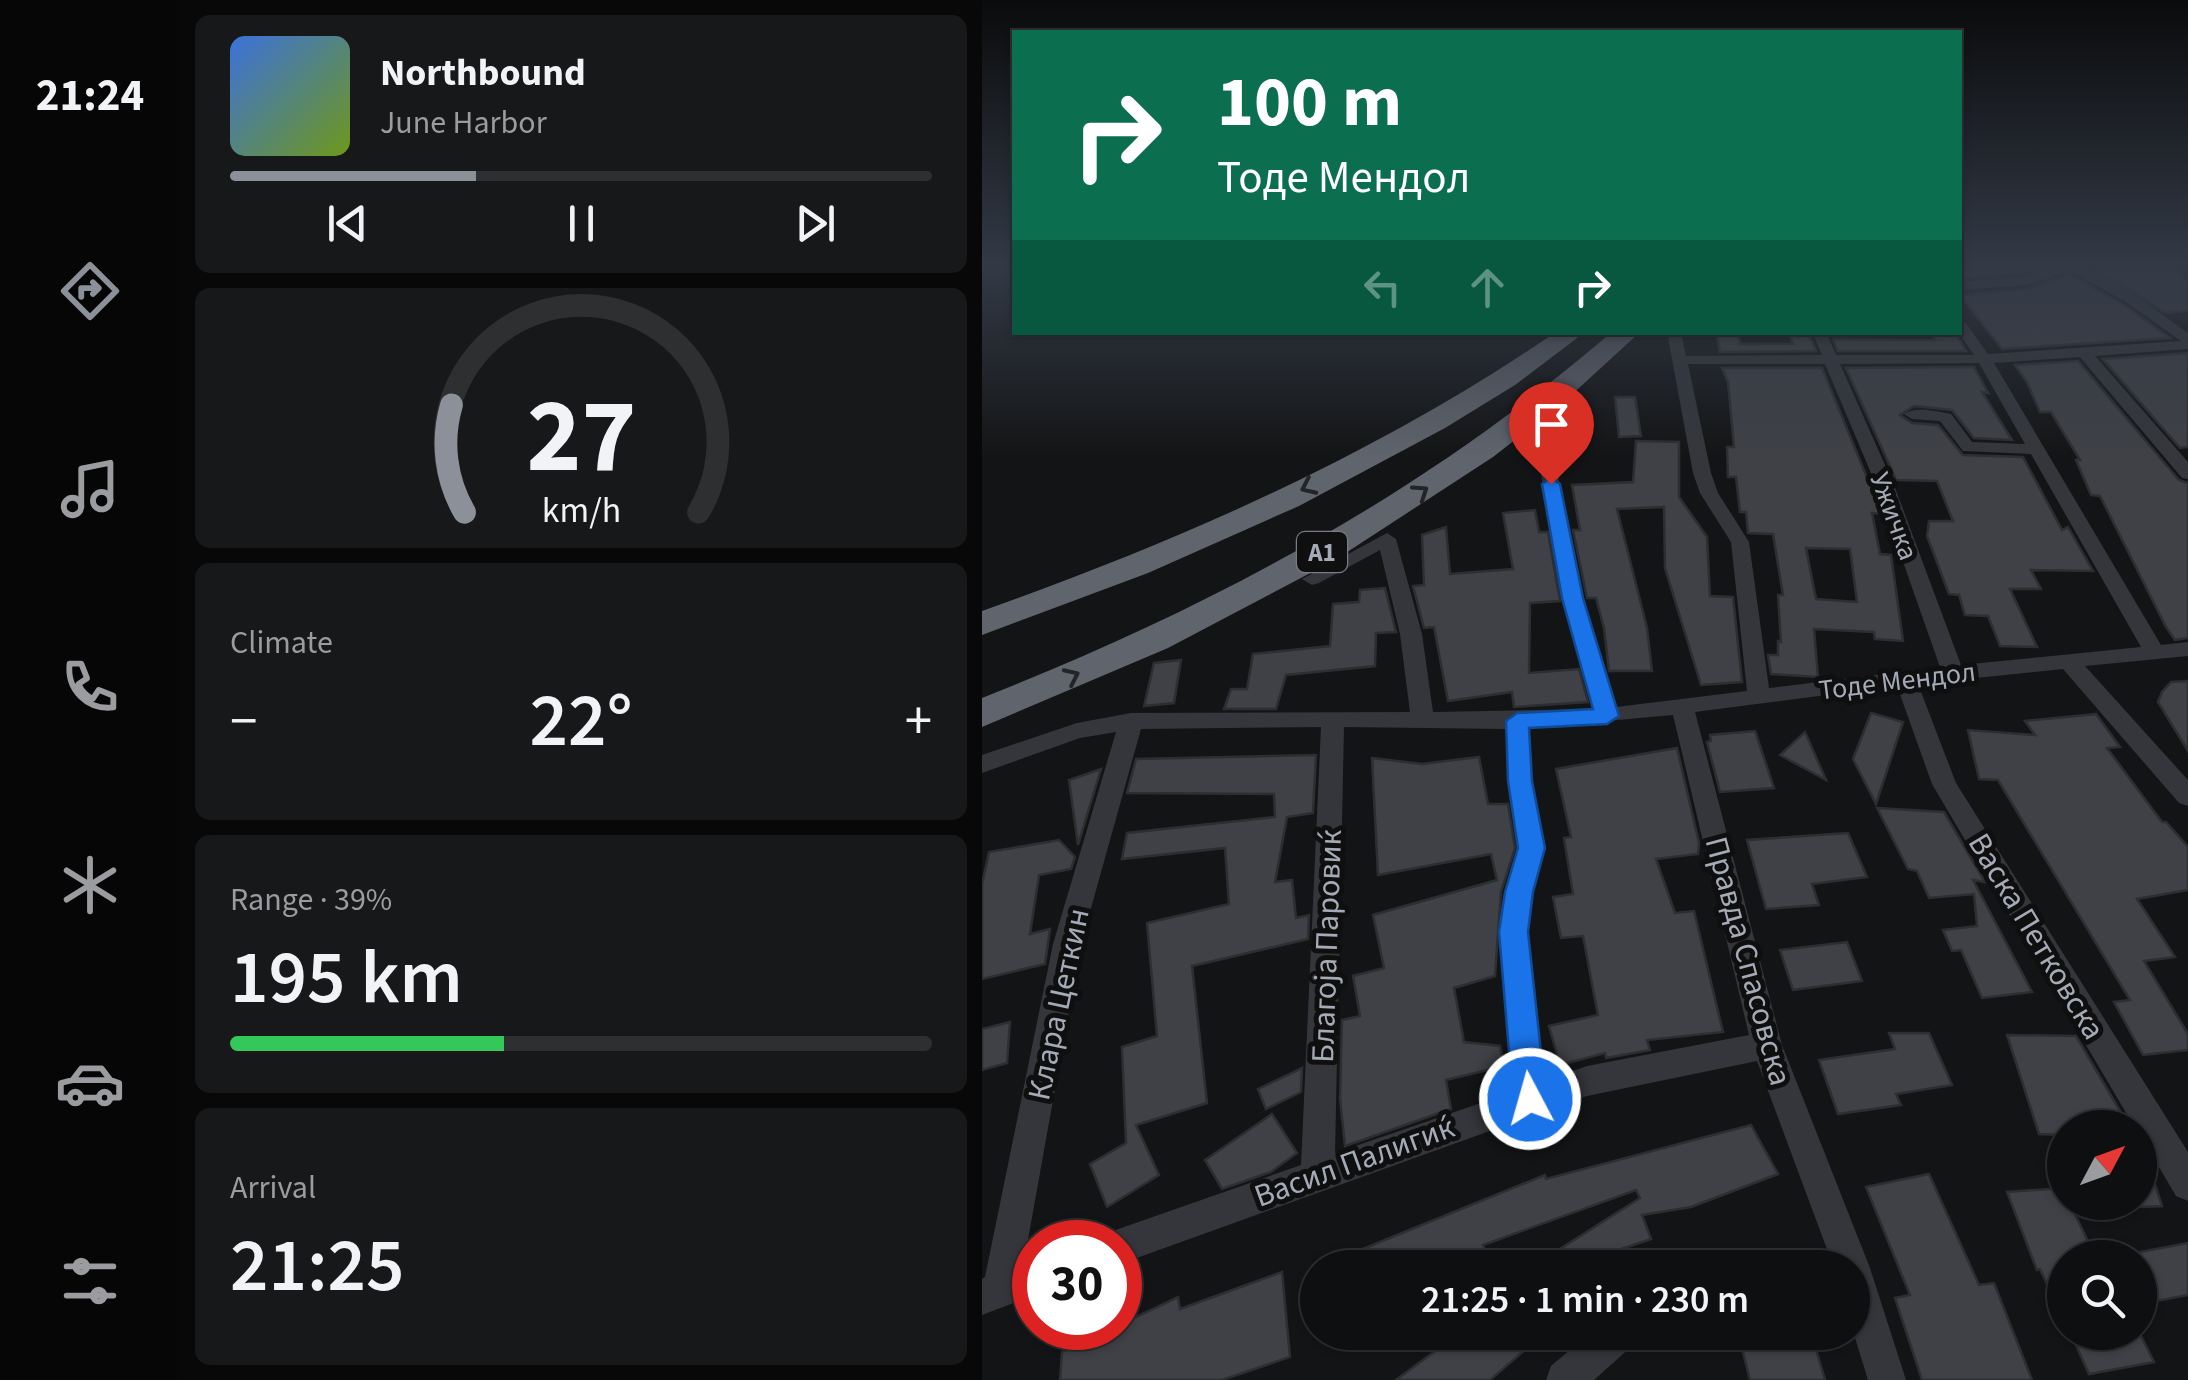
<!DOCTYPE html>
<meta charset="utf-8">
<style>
body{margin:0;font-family:"Source Sans 3",sans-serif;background:#171819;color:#f1f3f6;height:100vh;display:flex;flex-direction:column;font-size:38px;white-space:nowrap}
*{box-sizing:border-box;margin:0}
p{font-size:32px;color:#9b9c9f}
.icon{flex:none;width:55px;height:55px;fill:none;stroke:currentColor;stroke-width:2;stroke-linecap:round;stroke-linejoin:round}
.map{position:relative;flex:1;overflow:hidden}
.details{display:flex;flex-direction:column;gap:15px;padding:15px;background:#080809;width:802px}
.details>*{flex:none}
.hud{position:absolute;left:30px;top:30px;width:950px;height:305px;border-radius:0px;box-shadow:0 2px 8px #0004,0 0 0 2px #2e2f30;background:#0b6e4f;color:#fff;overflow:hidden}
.needle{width:65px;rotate:49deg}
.buttons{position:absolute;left:1065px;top:1110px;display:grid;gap:20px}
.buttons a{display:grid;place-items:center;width:110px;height:110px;border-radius:50%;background:#0e0f10;box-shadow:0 2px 8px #0004,0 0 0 2px #2e2f30;font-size:50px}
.speed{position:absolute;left:30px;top:1220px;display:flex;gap:20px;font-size:50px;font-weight:700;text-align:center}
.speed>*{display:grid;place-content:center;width:130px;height:130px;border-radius:50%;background:#0e0f10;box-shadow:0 2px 8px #0004,0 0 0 2px #2e2f30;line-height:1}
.speed .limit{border:15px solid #d22;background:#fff;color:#111}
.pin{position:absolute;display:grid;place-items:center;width:85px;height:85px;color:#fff;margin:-102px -42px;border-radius:50% 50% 50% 0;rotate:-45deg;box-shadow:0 0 10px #0007}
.pin .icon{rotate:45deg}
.me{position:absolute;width:110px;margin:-55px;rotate:354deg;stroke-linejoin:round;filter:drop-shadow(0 0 8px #0008)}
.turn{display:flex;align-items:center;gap:35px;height:210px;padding:0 40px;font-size:45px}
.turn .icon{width:130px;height:130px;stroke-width:2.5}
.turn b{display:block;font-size:70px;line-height:85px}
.lanes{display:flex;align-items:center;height:95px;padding:0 40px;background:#0003;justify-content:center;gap:50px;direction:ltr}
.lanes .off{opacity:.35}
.big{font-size:75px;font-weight:600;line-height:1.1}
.details .tile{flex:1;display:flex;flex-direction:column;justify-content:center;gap:15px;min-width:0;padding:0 35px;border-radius:15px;background:#171819}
.details .dial{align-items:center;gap:0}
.dial svg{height:260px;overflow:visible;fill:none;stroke:#2e2f30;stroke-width:7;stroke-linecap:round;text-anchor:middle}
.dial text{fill:#f1f3f6;stroke:none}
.song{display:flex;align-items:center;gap:30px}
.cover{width:120px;height:120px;border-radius:15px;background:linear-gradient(135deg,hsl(220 70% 55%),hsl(80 70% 35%))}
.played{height:10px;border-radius:5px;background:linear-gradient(90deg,#8c9099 35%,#2e2f30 35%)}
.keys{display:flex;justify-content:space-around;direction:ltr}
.heat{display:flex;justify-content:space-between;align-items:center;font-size:55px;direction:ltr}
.charge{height:15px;border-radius:8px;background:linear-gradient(90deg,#34c759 39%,#2e2f30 0)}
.trip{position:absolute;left:318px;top:1250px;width:570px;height:100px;border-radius:50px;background:#0e0f10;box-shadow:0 2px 8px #0004,0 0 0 2px #2e2f30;font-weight:600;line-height:100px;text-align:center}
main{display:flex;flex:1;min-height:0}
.tabs{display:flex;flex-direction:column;width:180px;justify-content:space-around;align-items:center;background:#060606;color:#9b9c9f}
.tabs .icon{width:70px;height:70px}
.tabs .active{color:#8c9099}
.tabs b{font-size:45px;color:#f1f3f6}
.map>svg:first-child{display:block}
</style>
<main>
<nav class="tabs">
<b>21:24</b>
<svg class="icon active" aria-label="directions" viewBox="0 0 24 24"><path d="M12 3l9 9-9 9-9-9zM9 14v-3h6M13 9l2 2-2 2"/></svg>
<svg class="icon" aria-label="music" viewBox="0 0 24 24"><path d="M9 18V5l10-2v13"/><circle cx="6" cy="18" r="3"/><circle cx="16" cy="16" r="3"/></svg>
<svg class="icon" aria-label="phone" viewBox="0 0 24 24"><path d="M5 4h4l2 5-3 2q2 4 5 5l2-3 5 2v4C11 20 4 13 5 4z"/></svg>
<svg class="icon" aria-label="climate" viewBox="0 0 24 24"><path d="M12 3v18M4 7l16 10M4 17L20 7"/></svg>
<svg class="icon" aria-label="car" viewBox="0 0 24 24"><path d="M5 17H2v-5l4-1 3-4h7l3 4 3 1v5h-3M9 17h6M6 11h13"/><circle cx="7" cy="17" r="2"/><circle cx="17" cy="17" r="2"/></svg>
<svg class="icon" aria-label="filters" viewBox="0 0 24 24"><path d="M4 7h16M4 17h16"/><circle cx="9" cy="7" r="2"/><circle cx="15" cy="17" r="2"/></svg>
</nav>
<section class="details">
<div class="tile">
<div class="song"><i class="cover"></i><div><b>Northbound</b><p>June Harbor</p></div></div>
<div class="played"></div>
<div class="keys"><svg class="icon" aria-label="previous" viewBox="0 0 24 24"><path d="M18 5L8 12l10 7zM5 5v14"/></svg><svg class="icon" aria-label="pause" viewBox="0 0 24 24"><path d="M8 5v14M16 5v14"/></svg><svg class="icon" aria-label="next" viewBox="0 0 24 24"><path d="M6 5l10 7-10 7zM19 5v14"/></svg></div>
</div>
<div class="tile dial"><svg viewBox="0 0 100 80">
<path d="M14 69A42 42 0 1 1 86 69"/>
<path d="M14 69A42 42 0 0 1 10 36" stroke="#8c9099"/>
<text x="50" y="56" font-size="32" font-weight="700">27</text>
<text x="50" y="72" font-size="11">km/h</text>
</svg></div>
<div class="tile"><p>Climate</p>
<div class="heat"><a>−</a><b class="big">22°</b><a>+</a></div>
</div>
<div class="tile"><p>Range · 39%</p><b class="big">195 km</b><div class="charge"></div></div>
<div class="tile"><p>Arrival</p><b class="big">21:25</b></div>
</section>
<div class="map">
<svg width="1206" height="1380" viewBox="0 0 1206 1380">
<rect width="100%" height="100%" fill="#131415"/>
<!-- building -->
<g fill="#3f4146" stroke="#2d2e32" stroke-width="2.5" fill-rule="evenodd">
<path d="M 1039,265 L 1064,266 L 1042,273 L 978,278 L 978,272 Z"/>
<path d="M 1180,265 L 1206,281 L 1206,311 L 1184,313 L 1112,269 Z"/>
<path d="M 1088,275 L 1142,305 L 1188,338 L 1020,349 L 978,295 L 1044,289 Z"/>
<path d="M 734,332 L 756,332 L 758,344 L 811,344 L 807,333 L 827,334 L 834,351 L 738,352 Z"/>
<path d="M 948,332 L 973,332 L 984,351 L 856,351 L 851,339 L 953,340 Z"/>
<path d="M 1206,353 L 1206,447 L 1198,448 L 1121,359 Z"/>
<path d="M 1096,361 L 1197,480 L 1206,483 L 1206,638 L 1193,640 L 1184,627 L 1118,496 L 1109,495 L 1094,460 L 1098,460 L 1069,412 L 1058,412 L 1045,382 L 1033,365 Z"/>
<path d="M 992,367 L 1006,393 L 1000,392 L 1030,440 L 992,438 L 970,410 L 932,406 L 918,415 L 930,423 L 956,425 L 981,455 L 1041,457 L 1080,530 L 1086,527 L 1099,550 L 1111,571 L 1049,570 L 1059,589 L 1028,589 L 1055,647 L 1018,646 L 1006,616 L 983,615 L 977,595 L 967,594 L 945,536 L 947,521 L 971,521 L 955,481 L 914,480 L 864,368 Z"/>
<path d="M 740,368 L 840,368 L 900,514 L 890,513 L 898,554 L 909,555 L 921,641 L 893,639 L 892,632 L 832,629 L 836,677 L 789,674 L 786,655 L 796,655 L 796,641 L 799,642 L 796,595 L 801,595 L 791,534 L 766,533 L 764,512 L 758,512 L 754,477 L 746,477 L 745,447 L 752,447 L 746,382 ZM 824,548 L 868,549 L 875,602 L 834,599 Z"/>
<path d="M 633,397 L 653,397 L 659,436 L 637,437 Z"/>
<path d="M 654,441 L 697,442 L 697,497 L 725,537 L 728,596 L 751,597 L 760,682 L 719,685 L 683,568 L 682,507 L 635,509 L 665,628 L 670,671 L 627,671 L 622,628 L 614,598 L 605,598 L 591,530 L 598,530 L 590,485 L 651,482 Z"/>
<path d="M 553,510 L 557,532 L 566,532 L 578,601 L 548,603 L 547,673 L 597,669 L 606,702 L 532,707 L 530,692 L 466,701 L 452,627 L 442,628 L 431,586 L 442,585 L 440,535 L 464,527 L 468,574 L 531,569 L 521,513 Z"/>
<path d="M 403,588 L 414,632 L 394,633 L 393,666 L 304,675 L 294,709 L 242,709 L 249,689 L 265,689 L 271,654 L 348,646 L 351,604 L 377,602 L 378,590 Z"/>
<path d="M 199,660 L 192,703 L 162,706 L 172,663 Z"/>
<path d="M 1206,681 L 1206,751 L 1176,702 L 1180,692 L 1189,682 Z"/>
<path d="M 889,713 L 921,722 L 894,804 L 871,759 Z"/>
<path d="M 1114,714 L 1138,747 L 1125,748 L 1180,822 L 1184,822 L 1206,847 L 1206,890 L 1155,899 L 1193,957 L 1162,961 L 1206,1034 L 1206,1050 L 1161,1055 L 1132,1002 L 1148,1000 L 1016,780 L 997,779 L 986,730 L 1053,735 L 1043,721 Z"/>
<path d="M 773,731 L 792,788 L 738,792 L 725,742 L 729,741 L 728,735 Z"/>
<path d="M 823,732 L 844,780 L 798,755 Z"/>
<path d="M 695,748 L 717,843 L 716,854 L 674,859 L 693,913 L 712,911 L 741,1032 L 665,1040 L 668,1050 L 624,1058 L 623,1053 L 578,1065 L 567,1026 L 616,1015 L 601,936 L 579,938 L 571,897 L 591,894 L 582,838 L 589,837 L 574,769 Z"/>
<path d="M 334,755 L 331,813 L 305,817 L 293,882 L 310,880 L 314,918 L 327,915 L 326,939 L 210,966 L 225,1103 L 154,1125 L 177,1175 L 125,1207 L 108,1164 L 144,1143 L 140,1047 L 175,1036 L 165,923 L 247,904 L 243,848 L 140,859 L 145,833 L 293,817 L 292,794 L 145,793 L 154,759 Z"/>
<path d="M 497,757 L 506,804 L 526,804 L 533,848 L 519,892 L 513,976 L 472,988 L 482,1042 L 518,1046 L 522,1066 L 464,1080 L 469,1109 L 363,1146 L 358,1099 L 360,1020 L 378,1016 L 371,976 L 402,968 L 391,915 L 515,880 L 509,854 L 396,875 L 390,758 L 440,764 Z"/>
<path d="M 119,769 L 96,845 L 87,780 Z"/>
<path d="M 895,808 L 962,812 L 1003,882 L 991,880 L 1050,992 L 1000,998 L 979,950 L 970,951 L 961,930 L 995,926 L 992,894 L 947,898 L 935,871 L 926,869 Z"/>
<path d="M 866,833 L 885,877 L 830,884 L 837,905 L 784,909 L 765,840 Z"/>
<path d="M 77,840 L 93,857 L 89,869 L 57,875 L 48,934 L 68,929 L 63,964 L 0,979 L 0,884 L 7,852 Z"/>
<path d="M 865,942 L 880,981 L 811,990 L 798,950 Z"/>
<path d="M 28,1022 L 25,1063 L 0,1070 L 0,1029 Z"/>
<path d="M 907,1033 L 947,1033 L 970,1085 L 914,1094 L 919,1105 L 856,1114 L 837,1060 L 913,1049 Z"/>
<path d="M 1025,1035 L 1094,1036 L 1148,1128 L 1082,1128 L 1082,1135 L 1057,1134 Z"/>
<path d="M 320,1068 L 319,1092 L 284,1109 L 276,1089 Z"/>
<path d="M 290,1114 L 315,1153 L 289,1172 L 240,1189 L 223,1160 Z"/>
<path d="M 769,1125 L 796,1174 L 709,1207 L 660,1215 L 669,1239 L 584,1268 L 548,1268 L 658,1198 L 654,1190 L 501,1245 L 510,1268 L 334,1268 L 563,1175 L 564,1179 Z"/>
<path d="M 1161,1148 L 1180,1206 L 1158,1207 L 1158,1149 Z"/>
<path d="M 947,1174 L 997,1285 L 1012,1283 L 1050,1380 L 940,1380 L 913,1298 L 928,1295 L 884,1187 Z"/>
<path d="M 1082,1188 L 1082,1202 L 1087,1202 L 1114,1258 L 1082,1258 L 1082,1321 L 1058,1269 L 1055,1270 L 1025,1192 Z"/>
<path d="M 1206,1243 L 1206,1295 L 1158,1304 L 1158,1252 Z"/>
<path d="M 300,1272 L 308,1357 L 240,1380 L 78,1380 L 80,1352 L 196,1297 L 198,1309 Z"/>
<path d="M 479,1332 L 564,1332 L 508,1380 L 414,1380 Z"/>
<path d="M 756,1332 L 829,1332 L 843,1380 L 768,1380 Z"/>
<path d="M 1088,1332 L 1157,1332 L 1172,1362 L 1107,1374 Z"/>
</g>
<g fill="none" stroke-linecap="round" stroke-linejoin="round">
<!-- minor -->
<g fill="#34363b" fill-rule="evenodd">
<path d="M 1080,265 C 1119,265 1172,309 1206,333 L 1206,349 L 1113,356 L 1206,462 L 1206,479 L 1200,478 L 1098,357 L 1012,363 L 1179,645 L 1206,642 L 1206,656 L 1103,666 L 1206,780 L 1206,806 L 1197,803 L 1081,669 L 936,684 L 974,783 L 1206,1152 L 1206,1201 L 1194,1196 L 1158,1135 L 1158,1128 L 1153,1128 L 950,784 L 915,686 L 713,712 L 800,1045 L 888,1268 L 924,1380 L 886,1380 L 870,1328 L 870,1268 L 852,1268 L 775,1061 L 605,1096 L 138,1264 L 138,1242 L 122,1242 L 125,1233 L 319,1165 L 339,727 L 159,729 L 99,944 L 42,1262 L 52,1259 L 52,1295 L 0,1315 L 0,1279 L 3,1277 L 71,944 L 134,732 L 98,738 L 0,773 L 0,755 L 95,723 L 149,713 L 428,712 L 418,634 L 398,550 L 337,583 L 330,585 L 320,579 L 405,533 L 414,539 L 440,634 L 451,712 L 612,709 L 581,597 L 554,446 L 562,441 L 570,446 L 601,597 L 634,707 L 765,691 L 749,542 L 718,493 L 711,473 L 685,332 L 699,332 L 704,356 L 840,355 L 830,332 L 844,332 L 854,355 L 992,355 L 976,332 L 978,321 L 983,322 L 1006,354 L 1199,341 L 1144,302 L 1088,271 L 1044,285 L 978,290 L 978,282 L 1043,277 ZM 997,363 L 1043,444 L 990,442 L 969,414 C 955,411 933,406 922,414 L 930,419 L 958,421 L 981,451 L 1049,454 L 1159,647 L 979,665 L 912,485 L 858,364 ZM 706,364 L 843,364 L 894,485 L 958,667 L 787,688 L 767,542 L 736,493 L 729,473 ZM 691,715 L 767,1035 L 605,1066 L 562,1081 L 546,933 L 551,892 L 563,848 L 550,781 L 547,728 ZM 362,727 L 524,729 L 526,781 L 537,848 L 523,892 L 518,933 L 531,1092 L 353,1153 Z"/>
<path d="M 609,1332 L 657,1332 L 651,1345 L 612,1380 L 564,1380 L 569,1366 Z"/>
</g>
<!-- motorway -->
<g fill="#60646c" fill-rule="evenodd">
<path d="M 574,332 L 603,332 L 533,385 L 463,428 L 317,506 L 166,573 L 0,635 L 0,611 C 202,539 396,454 574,332 Z"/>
<path d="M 630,332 L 658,332 L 585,399 L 511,457 L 353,560 L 186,648 L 0,727 L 0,698 C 233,606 439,495 630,332 Z"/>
</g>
</g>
<!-- one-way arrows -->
<defs><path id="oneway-chevron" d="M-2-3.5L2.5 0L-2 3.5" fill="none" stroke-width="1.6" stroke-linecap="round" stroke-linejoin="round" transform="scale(2.5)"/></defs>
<g stroke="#232427">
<use href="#oneway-chevron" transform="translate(326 487) rotate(155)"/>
<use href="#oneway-chevron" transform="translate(439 492) rotate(-34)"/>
<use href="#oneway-chevron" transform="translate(90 676) rotate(-25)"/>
</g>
<!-- sky -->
<linearGradient id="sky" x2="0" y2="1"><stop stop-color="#0a0b0c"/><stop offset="0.58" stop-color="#333a46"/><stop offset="1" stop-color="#333a46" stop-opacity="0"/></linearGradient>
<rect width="1206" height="458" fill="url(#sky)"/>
<!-- route -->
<path fill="#1a73e8" stroke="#114b97" stroke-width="2.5" d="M 569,478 L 578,484 L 601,598 L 637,716 L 625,724 L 547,728 L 550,781 L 563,848 L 551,892 L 546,932 L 564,1099 L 559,1110 L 548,1114 L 536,1110 L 531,1099 L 517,932 L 523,892 L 536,848 L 526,781 L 524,721 L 535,713 L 611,709 L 580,598 L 560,484 Z"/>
<g text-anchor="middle" stroke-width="10" stroke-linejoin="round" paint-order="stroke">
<!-- shield labels -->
<rect fill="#0f0f10" stroke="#777c85" stroke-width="2.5" x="315" y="532" width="50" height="40" rx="8"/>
<g font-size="25" font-weight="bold" fill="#a4abb7">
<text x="340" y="561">A1</text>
</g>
<!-- street labels -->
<g font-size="28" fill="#a4abb7" stroke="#0f0f10">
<text transform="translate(913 516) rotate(70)" y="10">Ужичка</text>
<text transform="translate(915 680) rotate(-7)" y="10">Тоде Мендол</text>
</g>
<!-- near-street labels -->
<g font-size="32" fill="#a4abb7" stroke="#0f0f10">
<text transform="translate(1055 936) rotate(59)" y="11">Васка Петковска</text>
<text transform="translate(344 946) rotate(-88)" y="11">Благоја Паровиќ</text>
<text transform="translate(767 961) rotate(75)" y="11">Правда Спасовска</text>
<text transform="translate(76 1004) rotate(-78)" y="11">Клара Цеткин</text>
<text transform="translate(372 1161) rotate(-20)" y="11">Васил Палигиќ</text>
</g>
</g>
</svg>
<div class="buttons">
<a><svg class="needle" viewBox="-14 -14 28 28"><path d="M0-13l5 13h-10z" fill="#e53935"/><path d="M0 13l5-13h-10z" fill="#9b9c9f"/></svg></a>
<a><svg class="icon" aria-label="search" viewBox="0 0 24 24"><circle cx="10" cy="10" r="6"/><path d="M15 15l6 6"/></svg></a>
</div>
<div class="speed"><div class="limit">30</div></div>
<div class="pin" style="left:569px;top:484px;background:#d93025"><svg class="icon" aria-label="arrive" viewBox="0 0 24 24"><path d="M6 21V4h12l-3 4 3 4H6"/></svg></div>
<svg class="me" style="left:548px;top:1099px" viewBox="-20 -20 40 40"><circle r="17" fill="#1a73e8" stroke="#fff" stroke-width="3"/><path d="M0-11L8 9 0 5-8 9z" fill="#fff"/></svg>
<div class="trip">21:25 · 1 min · 230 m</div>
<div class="hud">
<div class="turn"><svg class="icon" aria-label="right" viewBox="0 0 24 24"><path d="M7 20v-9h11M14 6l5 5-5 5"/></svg><div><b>100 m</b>Тоде Мендол</div></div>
<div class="lanes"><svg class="icon off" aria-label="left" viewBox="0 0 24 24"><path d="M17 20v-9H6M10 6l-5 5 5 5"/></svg><svg class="icon off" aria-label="ahead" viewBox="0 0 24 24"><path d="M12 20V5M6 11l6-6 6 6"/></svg><svg class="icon" aria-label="right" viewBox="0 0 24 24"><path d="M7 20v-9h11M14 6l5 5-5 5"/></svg></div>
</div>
</div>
</main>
